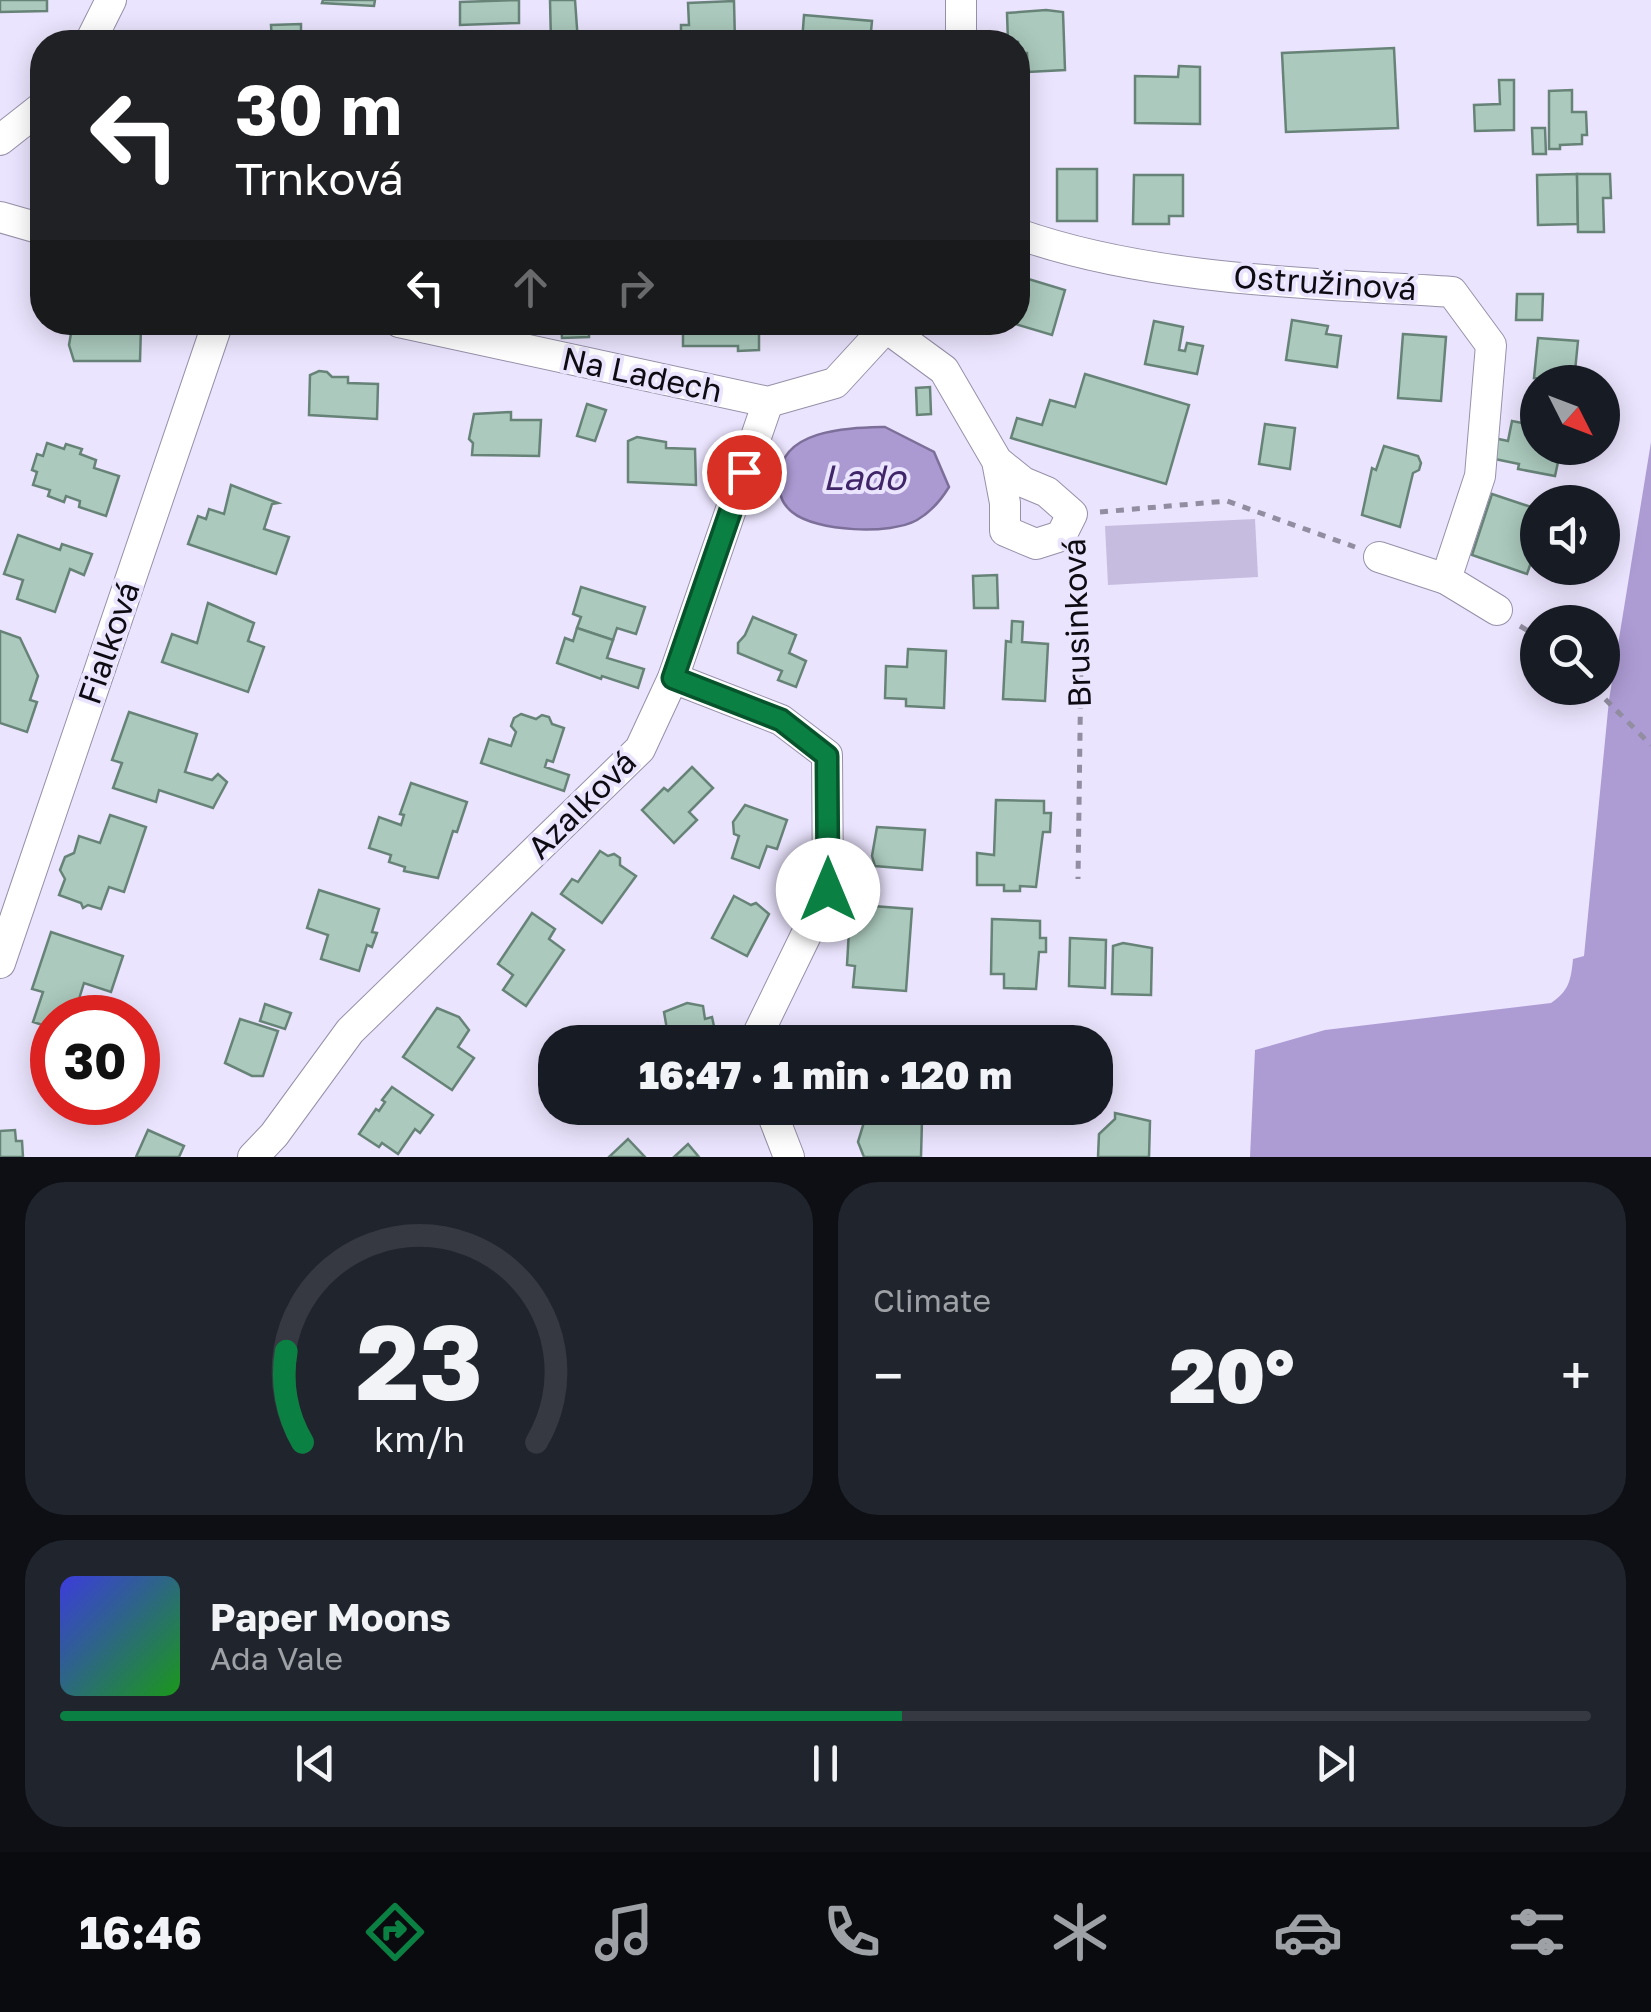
<!DOCTYPE html>
<meta charset="utf-8">
<style>
body{margin:0;font-family:"Golos Text",sans-serif;background:#20242c;color:#f1f3f6;height:100vh;display:flex;flex-direction:column;font-size:38px;white-space:nowrap}
*{box-sizing:border-box;margin:0}
p{font-size:32px;color:#9ea1a6}
.icon{flex:none;width:55px;height:55px;fill:none;stroke:currentColor;stroke-width:2;stroke-linecap:round;stroke-linejoin:round}
.map{position:relative;height:1157px;overflow:hidden}
.drawer{display:flex;flex-direction:column;gap:25px;padding:25px;background:#0d0f14;flex:1}
.drawer>*{flex:none}
.top-card{position:absolute;left:30px;top:30px;width:1000px;height:305px;border-radius:40px;box-shadow:0 5px 25px #0003;background:#202124;color:#fff;overflow:hidden}
.needle{width:65px;rotate:132deg}
.fabs{position:absolute;left:1520px;top:365px;display:grid;gap:20px}
.fabs a{display:grid;place-items:center;width:100px;height:100px;border-radius:50%;background:#171b24;box-shadow:0 5px 25px #0003;font-size:50px}
.speed{position:absolute;left:30px;top:995px;display:flex;gap:20px;font-size:50px;font-weight:700;text-align:center}
.speed>*{display:grid;place-content:center;width:130px;height:130px;border-radius:50%;background:#171b24;box-shadow:0 5px 25px #0003;line-height:1}
.speed .limit{border:15px solid #d22;background:#fff;color:#111}
.pin{position:absolute;display:grid;place-items:center;width:85px;height:85px;color:#fff;margin:-42px;border:5px solid #fff;border-radius:50%;box-shadow:0 2px 10px #0007}
.me{position:absolute;width:110px;margin:-55px;rotate:0deg;stroke-linejoin:round;filter:drop-shadow(0 0 8px #0008)}
.turn{display:flex;align-items:center;gap:35px;height:210px;padding:0 40px;font-size:45px}
.turn .icon{width:130px;height:130px;stroke-width:2.5}
.turn b{display:block;font-size:70px;line-height:85px}
.lanes{display:flex;align-items:center;height:95px;padding:0 40px;background:#0003;justify-content:center;gap:50px;direction:ltr}
.lanes .off{opacity:.35}
.big{font-size:75px;font-weight:800;line-height:1.1}
.drawer .widget{flex:1;display:flex;flex-direction:column;justify-content:center;gap:15px;min-width:0;padding:0 35px;border-radius:40px;background:#20242c}
.drawer .dial{align-items:center;gap:0}
.dial svg{height:260px;overflow:visible;fill:none;stroke:#363941;stroke-width:7;stroke-linecap:round;text-anchor:middle}
.dial text{fill:#f1f3f6;stroke:none}
.song{display:flex;align-items:center;gap:30px}
.cover{width:120px;height:120px;border-radius:15px;background:linear-gradient(135deg,hsl(240 70% 55%),hsl(120 70% 35%))}
.played{height:10px;border-radius:5px;background:linear-gradient(90deg,#0b8043 55%,#363941 55%)}
.keys{display:flex;justify-content:space-around;direction:ltr}
.heat{display:flex;justify-content:space-between;align-items:center;font-size:55px;direction:ltr}
.drawer .tiles{flex:1;display:grid;gap:25px;grid-template-columns:1fr 1fr}
.widget:last-child{grid-column:span 2}
.trip{position:absolute;left:538px;top:1025px;width:575px;height:100px;border-radius:40px;background:#171b24;box-shadow:0 5px 25px #0003;font-weight:800;line-height:100px;text-align:center}
.dock{display:flex;height:160px;justify-content:space-around;align-items:center;background:#090b0e;color:#9ea1a6}
.dock .icon{width:70px;height:70px}
.dock .active{color:#0b8043}
.dock b{font-size:45px;color:#f1f3f6}
.map>svg:first-child{display:block}
</style>
<div class="map">
<svg width="1651" height="1157" viewBox="0 0 1651 1157">
<rect width="100%" height="100%" fill="#ebe4fe"/>
<!-- green -->
<path fill="#c6bce0" d="M 1255,519 L 1258,577 L 1108,585 L 1105,526 Z"/>
<!-- forest -->
<path fill="#ad9cd4" d="M 1651,442 L 1651,1157 L 1250,1157 L 1255,1050 L 1325,1030 L 1551,1003 C 1569,991 1571,980 1573,959 L 1584,956 L 1609,700 Z"/>
<!-- water -->
<path fill="#ab9ad2" stroke="#7c6f99" stroke-width="2.5" d="M 885,427 L 934,452 L 949,487 C 941,500 931,512 917,520 C 891,535 816,532 792,512 C 780,502 779,492 779,478 C 781,428 850,428 885,427 Z"/>
<!-- building -->
<g fill="#abc9bd" stroke="#678378" stroke-width="2.5">
<path d="M 0,0 L 47,0 L 47,11 L 0,12 Z"/>
<path d="M 323,0 L 375,0 L 374,6 L 322,3 Z"/>
<path d="M 519,0 L 519,23 L 460,25 L 460,2 Z"/>
<path d="M 550,0 L 575,0 L 578,42 L 551,42 Z"/>
<path d="M 734,1 L 735,42 L 689,42 L 689,36 L 681,36 L 681,25 L 689,25 L 688,3 Z"/>
<path d="M 1046,10 L 1063,12 L 1065,70 L 1028,72 L 1027,53 L 1018,53 L 1018,42 L 1008,42 L 1007,13 Z"/>
<path d="M 804,15 L 872,21 L 870,42 L 802,42 Z"/>
<path d="M 301,24 L 301,42 L 272,42 L 271,25 Z"/>
<path d="M 1394,48 L 1398,128 L 1286,132 L 1282,53 Z"/>
<path d="M 1179,66 L 1200,67 L 1200,124 L 1135,123 L 1135,76 L 1178,77 Z"/>
<path d="M 1499,80 L 1514,80 L 1514,130 L 1475,131 L 1474,105 L 1500,104 Z"/>
<path d="M 1572,90 L 1572,112 L 1586,112 L 1587,135 L 1582,135 L 1582,144 L 1560,145 L 1560,149 L 1549,149 L 1549,91 Z"/>
<path d="M 1532,128 L 1545,128 L 1546,154 L 1533,154 Z"/>
<rect x="1057" y="169" width="40" height="52"/>
<path d="M 1577,174 L 1578,224 L 1538,225 L 1537,175 Z"/>
<path d="M 1577,174 L 1610,174 L 1611,198 L 1603,198 L 1604,232 L 1578,232 Z"/>
<path d="M 1134,175 L 1183,175 L 1183,216 L 1169,216 L 1169,224 L 1133,224 Z"/>
<path d="M 1025,278 L 1065,290 L 1052,335 L 1012,323 L 1018,322 L 1018,304 Z"/>
<path d="M 1517,294 L 1543,294 L 1542,320 L 1516,320 Z"/>
<path d="M 1292,320 L 1328,326 L 1326,334 L 1341,336 L 1337,367 L 1286,360 Z"/>
<path d="M 1154,321 L 1183,327 L 1179,350 L 1185,351 L 1187,343 L 1203,346 L 1197,374 L 1145,364 Z"/>
<path d="M 73,322 L 141,326 L 140,361 L 74,361 L 69,345 Z"/>
<path d="M 561,322 L 589,322 L 589,337 L 562,338 Z"/>
<path d="M 683,322 L 759,322 L 759,350 L 738,351 L 738,346 L 683,346 Z"/>
<path d="M 1403,334 L 1446,337 L 1441,401 L 1398,398 Z"/>
<path d="M 1538,338 L 1578,341 L 1574,381 L 1534,378 Z"/>
<path d="M 319,371 L 327,372 L 332,377 L 348,377 L 348,383 L 378,384 L 377,419 L 309,415 L 310,375 Z"/>
<path d="M 1085,374 L 1189,405 L 1166,484 L 1011,438 L 1017,418 L 1042,425 L 1050,400 L 1075,407 Z"/>
<path d="M 930,387 L 931,414 L 917,415 L 916,388 Z"/>
<path d="M 587,404 L 606,410 L 595,441 L 577,436 Z"/>
<path d="M 1530,408 L 1538,409 L 1538,448 L 1561,448 L 1555,476 L 1518,469 L 1519,464 L 1490,458 L 1494,438 L 1508,441 L 1512,421 L 1527,424 Z"/>
<path d="M 511,412 L 511,420 L 541,420 L 539,456 L 472,455 L 473,443 L 469,439 L 474,414 Z"/>
<path d="M 1265,424 L 1295,428 L 1290,469 L 1259,464 Z"/>
<path d="M 637,437 L 666,442 L 666,448 L 695,449 L 696,485 L 628,482 L 628,441 Z"/>
<path d="M 47,443 L 64,449 L 66,444 L 82,449 L 80,454 L 96,460 L 94,468 L 119,476 L 106,516 L 79,507 L 80,501 L 66,496 L 64,502 L 48,496 L 50,490 L 33,485 L 37,472 L 32,470 L 37,454 L 43,456 Z"/>
<path d="M 1384,446 L 1418,456 L 1421,463 L 1419,470 L 1413,473 L 1400,527 L 1362,515 L 1372,468 L 1376,470 Z"/>
<path d="M 231,485 L 278,503 L 272,504 L 264,529 L 289,537 L 276,574 L 188,544 L 198,516 L 206,519 L 209,509 L 224,514 Z"/>
<path d="M 1492,494 L 1537,509 L 1530,530 L 1538,532 L 1538,542 L 1527,574 L 1472,555 Z"/>
<path d="M 18,535 L 60,550 L 62,544 L 92,554 L 84,575 L 70,569 L 55,612 L 17,599 L 23,580 L 4,574 Z"/>
<path d="M 997,575 L 998,608 L 974,608 L 973,576 Z"/>
<path d="M 581,587 L 645,607 L 636,634 L 617,628 L 613,640 L 577,628 L 581,617 L 573,614 Z"/>
<path d="M 208,603 L 254,623 L 248,641 L 264,647 L 248,692 L 162,662 L 172,634 L 197,643 Z"/>
<path d="M 753,617 L 796,635 L 789,653 L 806,661 L 796,687 L 778,680 L 782,671 L 738,653 L 738,643 L 745,635 Z"/>
<path d="M 1012,621 L 1023,622 L 1022,642 L 1048,644 L 1045,701 L 1003,699 L 1006,641 L 1011,642 Z"/>
<path d="M 577,628 L 613,640 L 607,658 L 644,669 L 638,688 L 602,676 L 601,679 L 557,663 L 565,638 L 573,641 Z"/>
<path d="M 0,631 L 20,638 L 38,676 L 30,700 L 37,702 L 27,732 L 0,723 Z"/>
<path d="M 908,649 L 946,651 L 944,708 L 906,706 L 906,699 L 885,698 L 886,666 L 907,667 Z"/>
<path d="M 129,712 L 197,734 L 185,772 L 212,780 L 218,774 L 227,782 L 213,808 L 159,790 L 156,802 L 113,788 L 122,763 L 112,760 Z"/>
<path d="M 521,714 L 536,719 L 542,715 L 549,717 L 552,724 L 564,728 L 553,762 L 547,760 L 545,767 L 569,775 L 564,791 L 481,763 L 489,739 L 511,746 L 516,732 L 511,726 L 514,718 Z"/>
<path d="M 692,767 L 713,788 L 689,812 L 697,820 L 674,843 L 642,810 L 664,788 L 668,791 Z"/>
<path d="M 411,783 L 467,802 L 457,832 L 453,831 L 438,878 L 404,871 L 405,867 L 389,862 L 391,855 L 369,848 L 379,817 L 401,825 L 404,815 L 400,814 Z"/>
<path d="M 996,800 L 1044,801 L 1044,813 L 1051,813 L 1050,832 L 1043,832 L 1036,887 L 1020,886 L 1020,891 L 1004,891 L 1004,885 L 977,885 L 977,853 L 994,855 Z"/>
<path d="M 745,805 L 787,820 L 777,849 L 767,846 L 759,868 L 732,858 L 739,836 L 734,834 L 733,822 Z"/>
<path d="M 110,815 L 146,827 L 124,892 L 109,887 L 101,909 L 88,905 L 83,908 L 81,903 L 59,895 L 65,879 L 60,870 L 65,857 L 74,853 L 79,836 L 100,843 Z"/>
<path d="M 877,827 L 925,830 L 922,870 L 875,866 L 872,856 Z"/>
<path d="M 600,851 L 608,856 L 614,854 L 620,858 L 620,865 L 636,876 L 602,923 L 561,894 L 572,879 L 578,882 Z"/>
<path d="M 319,890 L 379,909 L 372,932 L 377,933 L 372,947 L 367,945 L 359,971 L 321,959 L 328,935 L 307,928 Z"/>
<path d="M 734,896 L 751,905 L 756,903 L 769,914 L 747,956 L 712,938 Z"/>
<path d="M 859,905 L 912,909 L 906,991 L 853,987 L 855,966 L 847,965 L 849,930 L 858,931 Z"/>
<path d="M 532,913 L 555,929 L 549,939 L 564,950 L 526,1006 L 503,990 L 513,975 L 498,964 Z"/>
<path d="M 992,919 L 1040,921 L 1040,938 L 1046,938 L 1046,952 L 1039,952 L 1036,989 L 1004,988 L 1004,974 L 991,974 Z"/>
<path d="M 51,932 L 123,956 L 111,992 L 84,983 L 73,1018 L 52,1018 L 52,1028 L 33,1022 L 43,992 L 32,989 Z"/>
<path d="M 1070,938 L 1106,940 L 1105,988 L 1069,986 Z"/>
<path d="M 1123,943 L 1152,948 L 1151,995 L 1112,994 L 1113,946 Z"/>
<path d="M 687,1003 L 703,1006 L 705,1019 L 712,1017 L 715,1031 L 707,1033 L 709,1042 L 662,1042 L 669,1041 L 664,1012 Z"/>
<path d="M 265,1004 L 291,1013 L 285,1029 L 260,1021 Z"/>
<path d="M 437,1008 L 459,1017 L 469,1030 L 458,1047 L 474,1058 L 452,1090 L 403,1057 Z"/>
<path d="M 240,1019 L 278,1031 L 263,1076 L 252,1076 L 225,1063 Z"/>
<path d="M 392,1087 L 433,1115 L 420,1133 L 415,1129 L 398,1154 L 382,1143 L 379,1147 L 359,1134 L 376,1109 L 379,1111 L 385,1102 L 382,1100 Z"/>
<path d="M 1115,1113 L 1150,1121 L 1149,1157 L 1098,1157 L 1099,1134 L 1115,1119 Z"/>
<path d="M 890,1116 L 922,1120 L 921,1157 L 864,1157 L 858,1142 L 865,1119 Z"/>
<path d="M 15,1130 L 16,1141 L 22,1141 L 23,1157 L 0,1157 L 0,1131 Z"/>
<path d="M 148,1130 L 184,1146 L 179,1157 L 136,1157 Z"/>
<path d="M 628,1139 L 645,1157 L 609,1157 Z"/>
<path d="M 688,1144 L 699,1157 L 674,1157 Z"/>
</g>
<g fill="none" stroke-linecap="round" stroke-linejoin="round">
<!-- minor casing -->
<g stroke="#9790a9" stroke-width="32">
<g id="minor">
<path d="M 90,42 L 111,0"/>
<path d="M 961,42 L 961,0"/>
<path d="M 0,140 L 42,107"/>
<path d="M 0,217 L 42,229"/>
<path d="M 1018,234 C 1152,281 1311,283 1452,292 L 1491,345 L 1480,476 L 1446,579"/>
<path d="M 399,322 L 768,402 L 835,383 L 891,322"/>
<path d="M 888,329 L 944,370 L 997,461 L 1023,482 L 1047,492 L 1072,514 L 1061,536 L 1036,544 L 1005,531 L 1005,503 L 997,461"/>
<path d="M 1379,557 L 1446,579 L 1497,610"/>
<path d="M 673,678 L 781,720 L 827,755 L 828,890 L 754,1042"/>
<path d="M 0,963 L 218,322"/>
<path d="M 770,1108 L 789,1157"/>
<path d="M 253,1157 L 274,1135 L 350,1031 L 640,749 L 673,678 L 768,402"/>
</g>
</g>
<!-- path -->
<g stroke="#928da0" stroke-width="5" stroke-dasharray="8 8" stroke-linecap="butt">
<path d="M 1100,512 L 1227,501 L 1355,547"/>
<path d="M 1078,557 L 1082,588 L 1078,879"/>
<path d="M 1520,626 L 1538,637"/>
<path d="M 1594,688 L 1651,745"/>
</g>
<!-- minor -->
<use href="#minor" stroke="#fff" stroke-width="30"/>
</g>
<g fill="none" stroke-linecap="round" stroke-linejoin="round">
<!-- route casing -->
<g stroke="#07532c" stroke-width="25">
<path id="route" d="M 744,472 L 673,678 L 781,720 L 827,756 L 828,890"/>
</g>
<!-- route -->
<use href="#route" stroke="#0b8043" stroke-width="18"/>
</g>
<g text-anchor="middle" stroke-width="8" stroke-linejoin="round" paint-order="stroke">
<!-- street labels -->
<g font-size="32" fill="#0e0b13" stroke="#ebe4fe">
<text transform="translate(1325 283) rotate(4)" y="11">Ostružinová</text>
<text transform="translate(642 375) rotate(12)" y="11">Na Ladech</text>
<text transform="translate(1077 623) rotate(-92)" y="11">Brusinková</text>
<text transform="translate(109 643) rotate(-71)" y="11">Fialková</text>
<text transform="translate(582 805) rotate(-45)" y="11">Azalková</text>
</g>
<!-- water labels -->
<g font-size="35" font-style="italic" fill="#402668" stroke="#ebe4fe">
<text x="864" y="490">Lado</text>
</g>
</g>
</svg>
<div class="fabs">
<a><svg class="needle" viewBox="-14 -14 28 28"><path d="M0-13l5 13h-10z" fill="#e53935"/><path d="M0 13l5-13h-10z" fill="#9ea1a6"/></svg></a>
<a><svg class="icon" aria-label="sound" viewBox="0 0 24 24"><path d="M4 9h4l5-4v14l-5-4H4zM17 9q2 3 0 6"/></svg></a>
<a><svg class="icon" aria-label="search" viewBox="0 0 24 24"><circle cx="10" cy="10" r="6"/><path d="M15 15l6 6"/></svg></a>
</div>
<div class="speed"><div class="limit">30</div></div>
<div class="pin" style="left:744px;top:472px;background:#d93025"><svg class="icon" aria-label="arrive" viewBox="0 0 24 24"><path d="M6 21V4h12l-3 4 3 4H6"/></svg></div>
<svg class="me" style="left:828px;top:890px" viewBox="-20 -20 40 40"><circle r="19" fill="#fff"/><path d="M0-13L10 11 0 6-10 11z" fill="#0b8043"/></svg>
<div class="trip">16:47 · 1 min · 120 m</div>
<div class="top-card">
<div class="turn"><svg class="icon" aria-label="left" viewBox="0 0 24 24"><path d="M17 20v-9H6M10 6l-5 5 5 5"/></svg><div><b>30 m</b>Trnková</div></div>
<div class="lanes"><svg class="icon" aria-label="left" viewBox="0 0 24 24"><path d="M17 20v-9H6M10 6l-5 5 5 5"/></svg><svg class="icon off" aria-label="ahead" viewBox="0 0 24 24"><path d="M12 20V5M6 11l6-6 6 6"/></svg><svg class="icon off" aria-label="right" viewBox="0 0 24 24"><path d="M7 20v-9h11M14 6l5 5-5 5"/></svg></div>
</div>
</div>
<section class="drawer">
<div class="tiles">
<div class="widget dial"><svg viewBox="0 0 100 80">
<path d="M14 69A42 42 0 1 1 86 69"/>
<path d="M14 69A42 42 0 0 1 9 41" stroke="#0b8043"/>
<text x="50" y="56" font-size="32" font-weight="700">23</text>
<text x="50" y="72" font-size="11">km/h</text>
</svg></div>
<div class="widget"><p>Climate</p>
<div class="heat"><a>−</a><b class="big">20°</b><a>+</a></div>
</div>
<div class="widget">
<div class="song"><i class="cover"></i><div><b>Paper Moons</b><p>Ada Vale</p></div></div>
<div class="played"></div>
<div class="keys"><svg class="icon" aria-label="previous" viewBox="0 0 24 24"><path d="M18 5L8 12l10 7zM5 5v14"/></svg><svg class="icon" aria-label="pause" viewBox="0 0 24 24"><path d="M8 5v14M16 5v14"/></svg><svg class="icon" aria-label="next" viewBox="0 0 24 24"><path d="M6 5l10 7-10 7zM19 5v14"/></svg></div>
</div>
</div>
</section>
<nav class="dock">
<b>16:46</b>
<svg class="icon active" aria-label="directions" viewBox="0 0 24 24"><path d="M12 3l9 9-9 9-9-9zM9 14v-3h6M13 9l2 2-2 2"/></svg>
<svg class="icon" aria-label="music" viewBox="0 0 24 24"><path d="M9 18V5l10-2v13"/><circle cx="6" cy="18" r="3"/><circle cx="16" cy="16" r="3"/></svg>
<svg class="icon" aria-label="phone" viewBox="0 0 24 24"><path d="M5 4h4l2 5-3 2q2 4 5 5l2-3 5 2v4C11 20 4 13 5 4z"/></svg>
<svg class="icon" aria-label="climate" viewBox="0 0 24 24"><path d="M12 3v18M4 7l16 10M4 17L20 7"/></svg>
<svg class="icon" aria-label="car" viewBox="0 0 24 24"><path d="M5 17H2v-5l4-1 3-4h7l3 4 3 1v5h-3M9 17h6M6 11h13"/><circle cx="7" cy="17" r="2"/><circle cx="17" cy="17" r="2"/></svg>
<svg class="icon" aria-label="filters" viewBox="0 0 24 24"><path d="M4 7h16M4 17h16"/><circle cx="9" cy="7" r="2"/><circle cx="15" cy="17" r="2"/></svg>
</nav>
